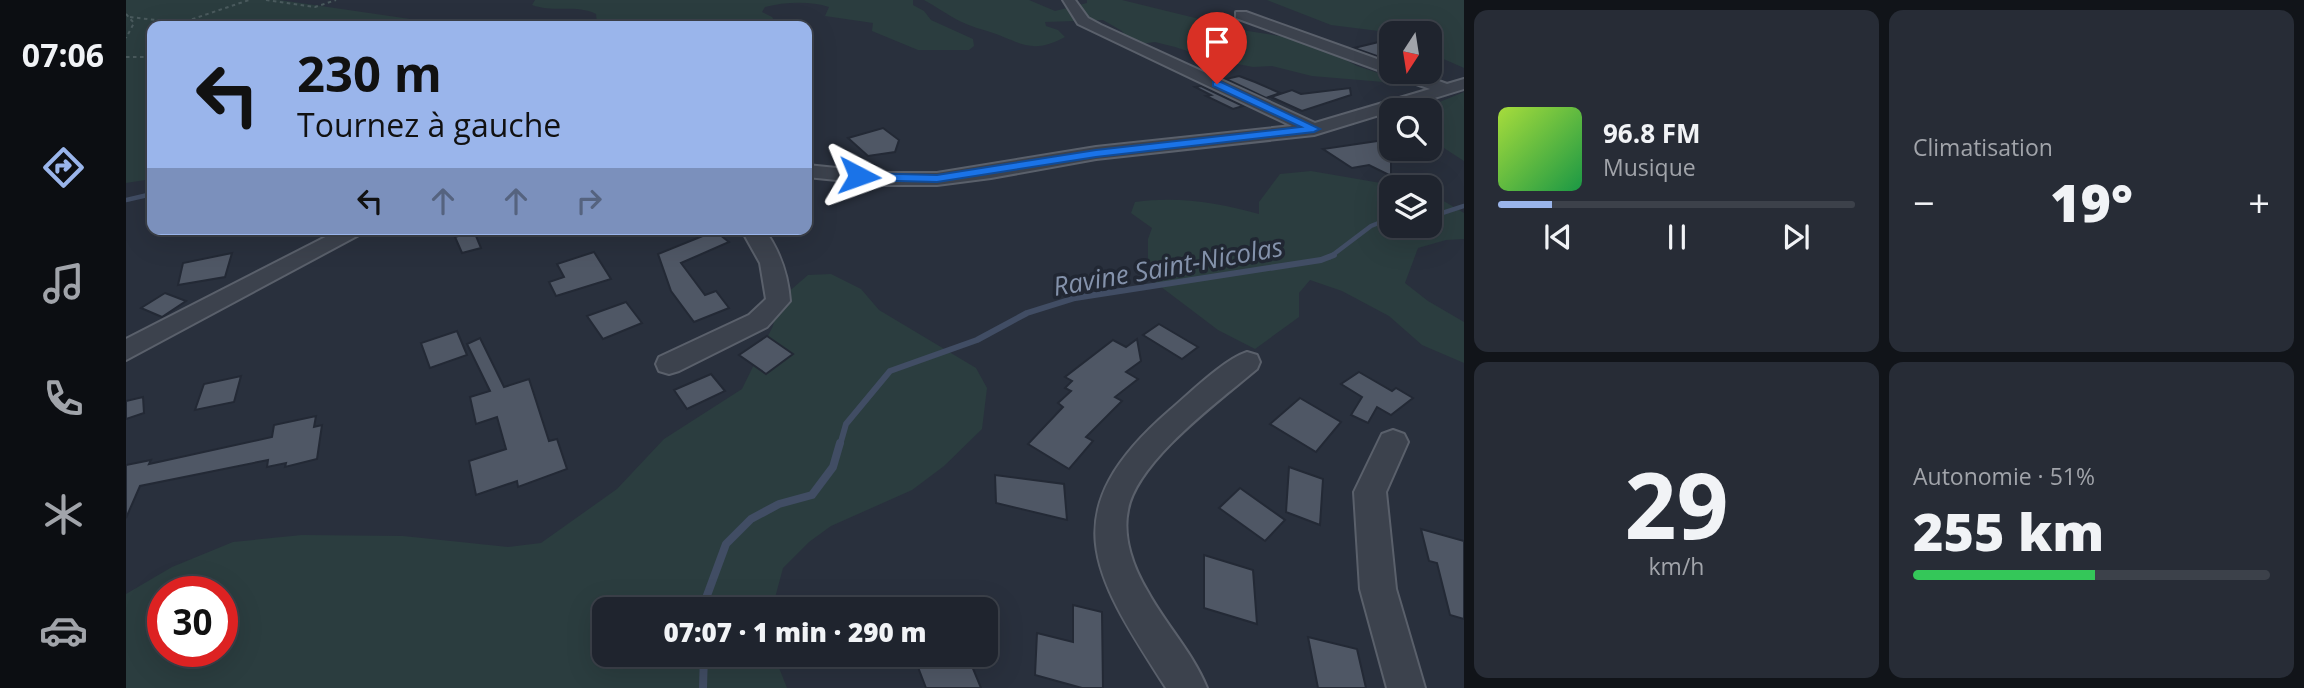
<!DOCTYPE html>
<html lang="fr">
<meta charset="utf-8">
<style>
body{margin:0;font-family:"Open Sans",sans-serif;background:#272c36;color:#f1f3f6;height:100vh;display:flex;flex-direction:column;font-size:26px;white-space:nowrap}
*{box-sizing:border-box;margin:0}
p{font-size:23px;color:#a1a4aa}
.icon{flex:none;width:38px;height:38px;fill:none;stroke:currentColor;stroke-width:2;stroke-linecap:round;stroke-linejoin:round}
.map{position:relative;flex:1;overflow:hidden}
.side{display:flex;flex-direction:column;gap:10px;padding:10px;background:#111419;width:840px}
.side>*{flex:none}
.banner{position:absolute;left:21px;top:21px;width:665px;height:214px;border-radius:14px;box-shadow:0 7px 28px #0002,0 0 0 2px #3c414a;background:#9ab5eb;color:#111;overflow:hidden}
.needle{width:46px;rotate:192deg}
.controls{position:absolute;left:1253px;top:21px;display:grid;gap:14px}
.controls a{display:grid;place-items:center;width:63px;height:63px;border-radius:14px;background:#1f242e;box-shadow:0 7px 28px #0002,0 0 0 2px #3c414a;font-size:35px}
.speed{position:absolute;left:21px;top:576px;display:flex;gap:14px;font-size:35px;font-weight:700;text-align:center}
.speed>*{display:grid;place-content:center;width:91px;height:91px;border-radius:50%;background:#1f242e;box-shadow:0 7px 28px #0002,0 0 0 2px #3c414a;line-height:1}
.speed .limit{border:10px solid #d22;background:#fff;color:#111}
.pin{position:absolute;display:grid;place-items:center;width:60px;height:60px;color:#fff;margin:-72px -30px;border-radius:50% 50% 50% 0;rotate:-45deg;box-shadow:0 0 7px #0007}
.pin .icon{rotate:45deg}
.me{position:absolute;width:77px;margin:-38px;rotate:94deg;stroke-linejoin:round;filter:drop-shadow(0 0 5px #0008)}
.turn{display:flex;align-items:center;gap:24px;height:147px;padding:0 35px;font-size:32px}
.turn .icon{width:91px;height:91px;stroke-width:2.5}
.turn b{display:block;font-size:49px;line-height:60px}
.lanes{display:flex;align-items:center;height:66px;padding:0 35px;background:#0003;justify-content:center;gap:35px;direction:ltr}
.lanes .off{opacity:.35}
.big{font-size:52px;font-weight:800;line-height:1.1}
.side .tile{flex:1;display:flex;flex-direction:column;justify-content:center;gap:10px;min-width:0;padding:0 24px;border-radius:14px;background:#272c36}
.side .dial{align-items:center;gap:0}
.dial b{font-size:91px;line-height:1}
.song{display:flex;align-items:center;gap:21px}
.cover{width:84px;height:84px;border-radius:10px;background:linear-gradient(135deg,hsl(80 70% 55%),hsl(140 70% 35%))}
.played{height:7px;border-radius:4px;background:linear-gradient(90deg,#9ab5eb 15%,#3c414a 15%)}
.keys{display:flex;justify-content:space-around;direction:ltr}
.heat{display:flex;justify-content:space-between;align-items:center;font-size:38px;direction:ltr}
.charge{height:10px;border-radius:5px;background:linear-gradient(90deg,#34c759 51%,#3c414a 0)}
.side .tiles{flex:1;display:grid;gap:10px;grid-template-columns:repeat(2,1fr)}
.trip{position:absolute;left:466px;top:597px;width:406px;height:70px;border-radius:14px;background:#1f242e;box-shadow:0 7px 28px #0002,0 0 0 2px #3c414a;font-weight:800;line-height:70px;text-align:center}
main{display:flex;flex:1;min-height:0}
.dock{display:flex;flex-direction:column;width:126px;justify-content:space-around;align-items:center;background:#0c0e12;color:#a1a4aa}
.dock .icon{width:49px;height:49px}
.dock .active{color:#9ab5eb}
.dock b{font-size:32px;color:#f1f3f6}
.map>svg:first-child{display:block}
</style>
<main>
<nav class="dock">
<b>07:06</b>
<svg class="icon active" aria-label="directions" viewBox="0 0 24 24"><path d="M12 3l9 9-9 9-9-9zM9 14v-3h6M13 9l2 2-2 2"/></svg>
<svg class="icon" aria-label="music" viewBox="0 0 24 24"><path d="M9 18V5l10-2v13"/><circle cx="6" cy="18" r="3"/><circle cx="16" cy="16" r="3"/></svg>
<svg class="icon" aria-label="phone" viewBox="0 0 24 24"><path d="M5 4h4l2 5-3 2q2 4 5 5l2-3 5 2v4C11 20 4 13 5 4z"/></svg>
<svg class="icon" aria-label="climate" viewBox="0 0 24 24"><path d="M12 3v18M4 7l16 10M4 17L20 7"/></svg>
<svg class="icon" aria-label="car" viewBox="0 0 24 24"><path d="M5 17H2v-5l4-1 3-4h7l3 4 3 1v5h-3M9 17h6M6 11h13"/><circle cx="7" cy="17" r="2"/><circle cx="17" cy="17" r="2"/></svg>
</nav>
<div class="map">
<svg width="1338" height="688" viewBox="0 0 1338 688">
<rect width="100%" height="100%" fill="#29303d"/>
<!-- green -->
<g fill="#2b3d3f" fill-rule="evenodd">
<path d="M 0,0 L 154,0 L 284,19 L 309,26 L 26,26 L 26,179 L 0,183 Z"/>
<path d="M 409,0 L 787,0 L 787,5 L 798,11 L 805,20 L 847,39 L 848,46 L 843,50 L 792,50 L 746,31 L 747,23 L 699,16 L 703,7 C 684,1 659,2 639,7 L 636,12 L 646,17 L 650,23 L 648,26 L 592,24 L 585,26 L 483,26 L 471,23 L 470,14 C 451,4 427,13 406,5 Z"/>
<path d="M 798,0 L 903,0 L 929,11 L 961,3 L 961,0 L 996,0 L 1122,31 L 1166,38 L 1202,50 L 1231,66 L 1274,80 L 1270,83 L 1186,76 L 1146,66 L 1127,67 L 1086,59 L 1049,47 L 1029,42 L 1014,44 L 1001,39 L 996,31 L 977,20 L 919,22 L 920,26 L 932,30 L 939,37 C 904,56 894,41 861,31 C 829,22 825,15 798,0 Z"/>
<path d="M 1141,0 L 1338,0 L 1338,68 L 1304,53 L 1304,33 L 1265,33 L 1265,36 L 1253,31 L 1205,25 Z"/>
<path d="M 1338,92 L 1338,161 L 1304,139 L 1304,110 L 1294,110 Z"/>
<path d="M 1185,171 L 1278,187 L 1265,187 L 1265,226 L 1304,226 L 1304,193 L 1338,213 L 1338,239 L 1320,240 L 1292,248 L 1279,283 L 1302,301 L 1338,322 L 1338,363 L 1296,345 L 1263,316 L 1216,291 L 1184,280 L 1173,293 L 1173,317 L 1129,349 L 1092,330 L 1022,277 L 1022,239 L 1026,228 L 1005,213 L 1009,202 C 1053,196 1092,203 1133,214 L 1133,202 L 1154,174 Z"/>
<path d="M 705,274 L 735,289 L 753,310 L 850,368 L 861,388 L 856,429 L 818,466 L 786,490 L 705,526 L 683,542 L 657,568 L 646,609 L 478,609 L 478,654 L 648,655 L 661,688 L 0,688 L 0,594 L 46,567 L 107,542 L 176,535 L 277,536 L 382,547 L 415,543 L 491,489 L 538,439 L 616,389 L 647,326 L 652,301 L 682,275 ZM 37,592 L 96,592 L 96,651 L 37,651 Z"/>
</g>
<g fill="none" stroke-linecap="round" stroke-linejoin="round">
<!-- stream-far2 -->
<g stroke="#414d64" stroke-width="4.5">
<path d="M 0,200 L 26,194"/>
<path d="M 1304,217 L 1338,206"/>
<path d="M 1204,257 L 1245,226 L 1265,218"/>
</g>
<!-- stream-far1 -->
<path stroke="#414d64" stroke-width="6" d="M 714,445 L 720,424 L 764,371 L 851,340 L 901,313 L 949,298 L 1195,260 L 1208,255"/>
<!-- stream -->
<g stroke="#414d64" stroke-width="8">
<path d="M 576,609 L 600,544 L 625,519 L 653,504 L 686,495 L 707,467 L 714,443"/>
<path d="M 577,688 L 578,654"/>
</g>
</g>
<!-- building -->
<g fill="#4f5765" stroke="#232935" stroke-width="2">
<path d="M 1265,39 L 1265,61 L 1228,48 Z"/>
<path d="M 1113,76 L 1129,82 L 1154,93 L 1140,98 L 1100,79 Z"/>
<path d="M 1075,86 L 1117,106 L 1107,109 L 1080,96 L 1085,95 L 1069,87 Z"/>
<path d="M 1224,88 L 1225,95 L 1176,111 L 1145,97 L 1166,90 L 1175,94 Z"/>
<path d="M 757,128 L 773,140 L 769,152 L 742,156 L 722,138 Z"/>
<path d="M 1265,139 L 1265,176 L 1243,165 L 1226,168 L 1197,149 Z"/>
<path d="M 348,231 L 355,248 L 336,253 L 329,237 Z"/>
<path d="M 589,231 L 603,242 L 555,263 L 579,295 L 590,291 L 603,308 L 568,322 L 545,291 L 532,254 Z"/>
<path d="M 468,252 L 485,279 L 430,296 L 423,282 L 438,277 L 431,264 Z"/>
<path d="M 106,253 L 99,277 L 52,285 L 57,263 Z"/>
<path d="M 39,293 L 60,301 L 36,317 L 15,308 Z"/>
<path d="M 500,302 L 516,323 L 477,339 L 461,316 Z"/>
<path d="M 1033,324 L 1072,347 L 1056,359 L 1017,335 Z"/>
<path d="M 331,331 L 341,355 L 304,368 L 295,343 Z"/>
<path d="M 641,336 L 667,354 L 640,374 L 613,355 Z"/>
<path d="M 354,338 L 378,387 L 403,379 L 423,441 L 431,439 L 441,469 L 392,487 L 391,481 L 350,495 L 343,461 L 380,449 L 371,417 L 350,424 L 344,397 L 364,391 L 341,344 Z"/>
<path d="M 1011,339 L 1015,361 L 1000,372 L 1012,379 L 989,397 L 996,401 L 960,437 L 967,441 L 943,469 L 902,444 L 937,407 L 932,403 L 945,391 L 939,388 L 946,381 L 939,377 L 987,340 L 1000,347 Z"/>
<path d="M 1233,372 L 1266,391 L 1270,388 L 1287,398 L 1265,415 L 1251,407 L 1242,423 L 1225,415 L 1236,397 L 1215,384 Z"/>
<path d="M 585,374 L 599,391 L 561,409 L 548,390 Z"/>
<path d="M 115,376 L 108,402 L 69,410 L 78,384 Z"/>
<path d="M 17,397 L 18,413 L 0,419 L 0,401 Z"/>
<path d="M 1174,398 L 1215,422 L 1190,452 L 1144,424 Z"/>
<path d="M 190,416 L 188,427 L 196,425 L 191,459 L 159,467 L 160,463 L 141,467 L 142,460 L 14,486 L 0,518 L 0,465 L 25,460 L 23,464 L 146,437 L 148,425 Z"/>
<path d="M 1163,467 L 1197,479 L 1194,525 L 1160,512 Z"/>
<path d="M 869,475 L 938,484 L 941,520 L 870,503 Z"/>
<path d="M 1114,488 L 1159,520 L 1139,541 L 1093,508 Z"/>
<path d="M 1295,529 L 1338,541 L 1338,619 L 1324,615 L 1311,563 L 1303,561 Z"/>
<path d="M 1078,555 L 1127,570 L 1131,624 L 1078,608 Z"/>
<path d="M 947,605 L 976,612 L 977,688 L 956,688 L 909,675 L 911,633 L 947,642 Z"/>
<path d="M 1182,637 L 1231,649 L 1240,688 L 1192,688 Z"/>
<path d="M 787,654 L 841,654 L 855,688 L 800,688 Z"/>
</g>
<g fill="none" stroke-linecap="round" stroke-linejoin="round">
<!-- minor casing -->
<g stroke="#5a606b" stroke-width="4">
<g id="minor">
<path d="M 937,0 L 949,0 L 962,18 L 975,25 L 1189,123 L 1304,89 L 1110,18 L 1110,12 L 1120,12 L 1265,64 L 1265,72 L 1288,72 L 1321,84 L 1338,79 L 1338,89 L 1188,135 L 970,159 L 865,178 L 811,185 L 760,185 L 681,177 L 681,165 L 760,173 L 811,173 L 970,147 L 1166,126 L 952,24 Z"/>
<path d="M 215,229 L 244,229 L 0,360 L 0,339 Z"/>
<path d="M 615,229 L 638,229 C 654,251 662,274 664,301 L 641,327 L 553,371 L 543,374 L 533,371 L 530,364 L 533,357 L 623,315 L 640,299 L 634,263 Z"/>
<path d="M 1121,352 L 1131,355 L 1134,362 L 1131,369 C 1093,401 1011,461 1002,510 C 996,538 1008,569 1022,592 C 1040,625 1067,653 1081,688 L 1040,688 C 967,574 925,513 1044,410 C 1064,393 1097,360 1121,352 Z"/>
<path d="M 1267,430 L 1278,434 L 1282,442 L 1260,492 L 1270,589 L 1299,688 L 1261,688 L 1234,589 L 1228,492 L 1256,434 Z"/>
</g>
</g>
<!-- path -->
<g stroke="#4a5a5d" stroke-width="2" stroke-dasharray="3.5 3.5" stroke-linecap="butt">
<path d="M 140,0 L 189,7 L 210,0"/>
<path d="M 0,14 L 8,23 L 0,38"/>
<path d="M 4,17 L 55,23 L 123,0"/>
<path d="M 0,57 L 26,57"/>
</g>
<!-- minor -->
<use href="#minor" fill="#3c424d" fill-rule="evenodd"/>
</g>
<!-- route -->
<path fill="#1a73e8" stroke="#114b97" stroke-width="2" d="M 1087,82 L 1095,82 L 1194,129 L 1188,132 L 970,157 L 811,182 L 733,180 L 727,176 L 733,173 L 811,175 L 970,150 L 1175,127 L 1087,86 Z"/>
<g text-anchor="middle" stroke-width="7" stroke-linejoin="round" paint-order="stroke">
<!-- water labels -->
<g font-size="26" font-style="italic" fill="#8492ab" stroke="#212733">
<text transform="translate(1042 267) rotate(-10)" y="9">Ravine Saint-Nicolas</text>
</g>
</g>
</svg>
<div class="controls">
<a><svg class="needle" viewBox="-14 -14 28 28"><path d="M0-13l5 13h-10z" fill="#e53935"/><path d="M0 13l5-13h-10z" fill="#a1a4aa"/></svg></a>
<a><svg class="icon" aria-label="search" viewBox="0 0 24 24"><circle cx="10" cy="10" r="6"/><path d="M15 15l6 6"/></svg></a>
<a><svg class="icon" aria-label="layers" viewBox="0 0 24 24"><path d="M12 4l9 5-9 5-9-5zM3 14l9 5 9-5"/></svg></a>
</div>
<div class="speed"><div class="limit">30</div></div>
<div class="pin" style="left:1091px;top:84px;background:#d93025"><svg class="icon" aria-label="arrive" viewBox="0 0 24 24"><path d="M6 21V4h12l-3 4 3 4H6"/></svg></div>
<svg class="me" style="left:733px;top:176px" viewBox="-20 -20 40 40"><path d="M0-17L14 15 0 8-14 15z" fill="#1a73e8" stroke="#fff" stroke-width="4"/></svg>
<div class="trip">07:07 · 1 min · 290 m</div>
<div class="banner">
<div class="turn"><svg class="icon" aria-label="left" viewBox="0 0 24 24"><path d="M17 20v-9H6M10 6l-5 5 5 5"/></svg><div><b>230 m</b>Tournez à gauche</div></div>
<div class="lanes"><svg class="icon" aria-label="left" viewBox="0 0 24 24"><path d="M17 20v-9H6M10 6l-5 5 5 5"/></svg><svg class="icon off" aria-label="ahead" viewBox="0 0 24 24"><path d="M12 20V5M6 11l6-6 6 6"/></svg><svg class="icon off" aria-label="ahead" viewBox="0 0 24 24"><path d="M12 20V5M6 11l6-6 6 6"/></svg><svg class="icon off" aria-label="right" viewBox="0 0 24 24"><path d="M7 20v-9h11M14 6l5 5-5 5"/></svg></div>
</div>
</div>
<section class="side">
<div class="tiles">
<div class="tile">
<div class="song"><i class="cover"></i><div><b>96.8 FM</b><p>Musique</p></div></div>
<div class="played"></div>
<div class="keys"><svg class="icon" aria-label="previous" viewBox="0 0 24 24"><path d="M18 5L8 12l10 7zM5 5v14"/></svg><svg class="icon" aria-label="pause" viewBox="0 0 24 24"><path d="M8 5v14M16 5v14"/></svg><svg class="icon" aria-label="next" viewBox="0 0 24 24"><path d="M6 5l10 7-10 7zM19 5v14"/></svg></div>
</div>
<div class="tile"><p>Climatisation</p>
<div class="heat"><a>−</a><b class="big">19°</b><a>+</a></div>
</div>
<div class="tile dial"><b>29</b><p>km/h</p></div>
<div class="tile"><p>Autonomie · 51%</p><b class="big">255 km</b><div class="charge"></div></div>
</div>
</section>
</main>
